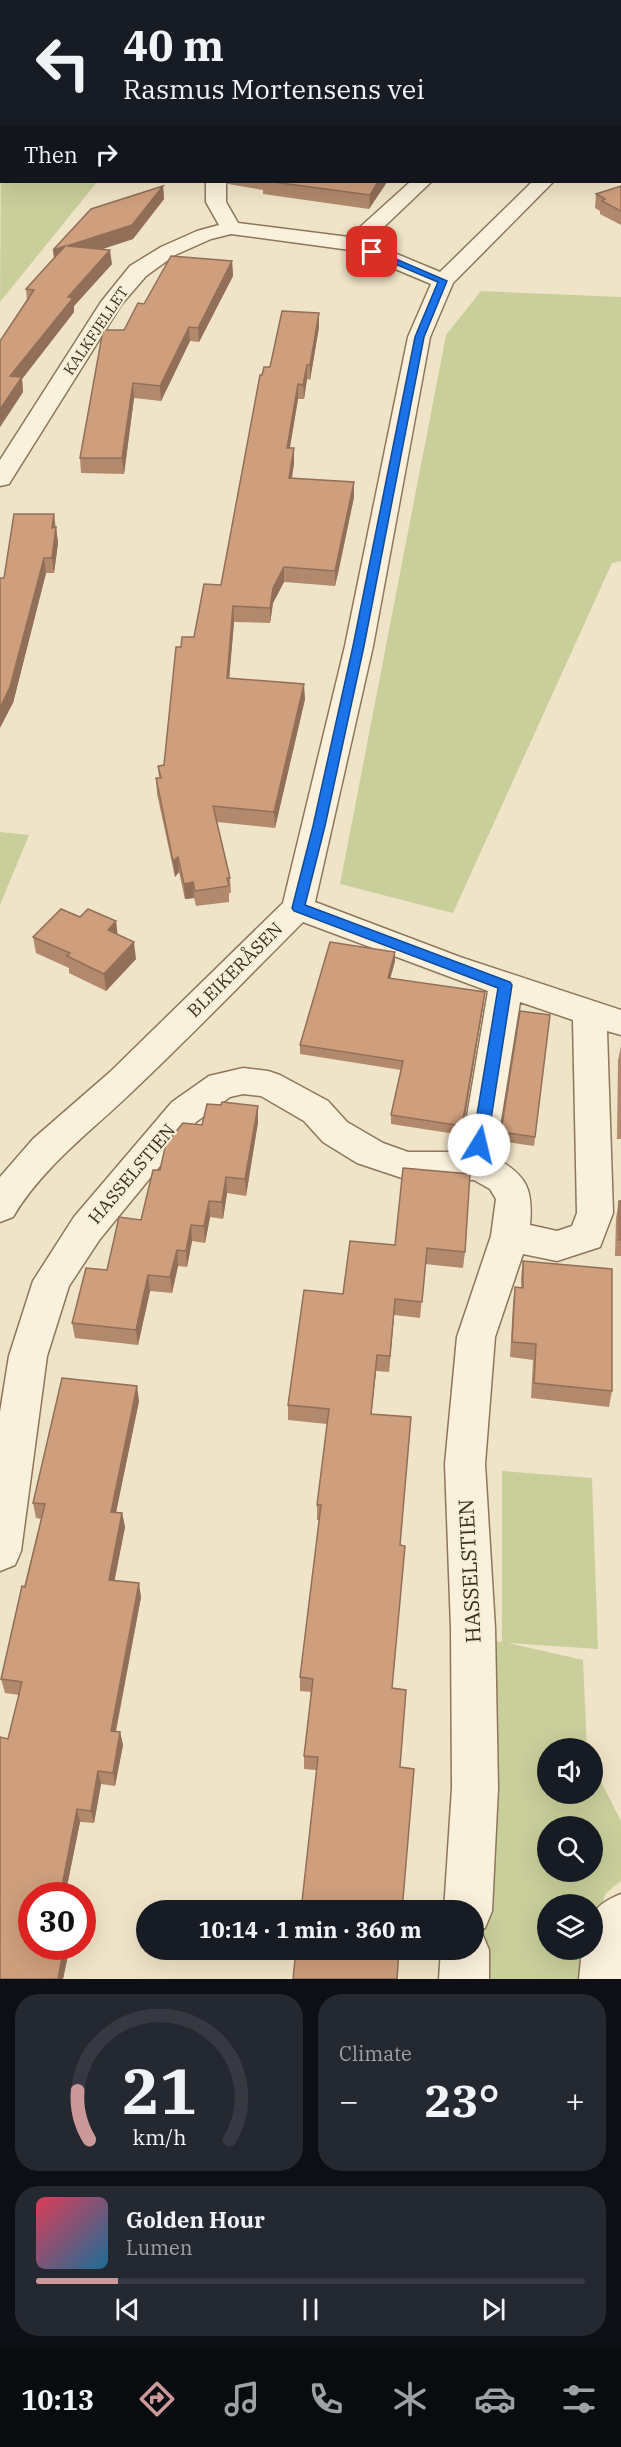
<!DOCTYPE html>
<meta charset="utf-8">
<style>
body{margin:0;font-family:"IBM Plex Serif",serif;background:#242831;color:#f1f3f6;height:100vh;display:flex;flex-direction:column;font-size:22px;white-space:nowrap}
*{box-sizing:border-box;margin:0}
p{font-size:20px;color:#9ea1a6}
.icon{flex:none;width:33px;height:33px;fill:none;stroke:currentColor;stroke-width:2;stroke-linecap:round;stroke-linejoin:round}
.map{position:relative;height:1979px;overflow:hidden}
.details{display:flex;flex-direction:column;gap:15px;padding:15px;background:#0d0f14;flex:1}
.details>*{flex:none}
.guide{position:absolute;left:0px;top:0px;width:621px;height:183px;box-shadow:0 6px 24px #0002;background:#171b24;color:#f1f3f6;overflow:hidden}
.fabs{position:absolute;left:537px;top:1738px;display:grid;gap:12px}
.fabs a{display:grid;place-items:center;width:66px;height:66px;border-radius:50%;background:#171b24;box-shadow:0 6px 24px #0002;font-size:30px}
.speed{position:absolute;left:18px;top:1882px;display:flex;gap:12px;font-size:30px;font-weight:700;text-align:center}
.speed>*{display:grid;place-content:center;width:78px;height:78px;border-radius:50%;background:#171b24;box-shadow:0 6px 24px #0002;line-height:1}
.speed .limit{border:9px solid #d22;background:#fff;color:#111}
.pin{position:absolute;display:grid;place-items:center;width:51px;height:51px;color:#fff;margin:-26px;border-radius:12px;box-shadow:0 3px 9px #0006}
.me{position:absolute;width:66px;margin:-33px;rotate:9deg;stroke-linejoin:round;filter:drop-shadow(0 0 4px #0008)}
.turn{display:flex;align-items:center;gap:21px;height:126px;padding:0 24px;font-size:27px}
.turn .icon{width:78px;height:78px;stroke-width:2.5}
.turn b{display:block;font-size:42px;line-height:51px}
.then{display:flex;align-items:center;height:57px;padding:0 24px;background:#0003;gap:12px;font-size:22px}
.big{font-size:45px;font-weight:800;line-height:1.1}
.details .card{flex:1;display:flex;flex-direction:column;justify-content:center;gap:9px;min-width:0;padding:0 21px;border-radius:24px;background:#242831}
.details .dial{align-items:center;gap:0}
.dial svg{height:156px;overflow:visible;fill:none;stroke:#363941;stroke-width:7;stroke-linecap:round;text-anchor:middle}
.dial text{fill:#f1f3f6;stroke:none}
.song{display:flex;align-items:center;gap:18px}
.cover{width:72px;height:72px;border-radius:9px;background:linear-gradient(135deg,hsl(350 70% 55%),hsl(200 70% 35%))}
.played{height:6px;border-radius:3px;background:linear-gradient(90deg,#cc999b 15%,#363941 15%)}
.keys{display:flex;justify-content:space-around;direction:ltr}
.heat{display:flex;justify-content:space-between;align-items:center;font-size:33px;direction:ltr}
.details .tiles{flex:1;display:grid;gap:15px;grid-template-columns:1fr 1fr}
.card:last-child{grid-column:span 2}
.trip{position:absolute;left:136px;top:1900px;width:348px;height:60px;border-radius:30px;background:#171b24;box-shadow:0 6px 24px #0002;font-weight:800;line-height:60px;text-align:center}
.menu{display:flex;height:96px;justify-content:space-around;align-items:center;background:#090b0e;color:#9ea1a6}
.menu .icon{width:42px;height:42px}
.menu .active{color:#cc999b}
.menu b{font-size:27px;color:#f1f3f6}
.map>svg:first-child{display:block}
</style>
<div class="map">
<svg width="621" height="1979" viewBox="0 0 621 1979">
<rect width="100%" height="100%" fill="#f0e4c8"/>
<!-- green -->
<g fill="#c9cf9b" fill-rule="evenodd">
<path d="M 1,157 L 2,182 L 97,182 L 0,302 Z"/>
<path d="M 481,291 L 621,297 L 621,561 L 612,563 L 453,913 L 340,884 L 446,335 Z"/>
<path d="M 0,832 L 29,835 L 0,905 Z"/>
<path d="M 502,1471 L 592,1478 L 598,1649 L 508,1643 L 583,1660 L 587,1749 L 548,1749 L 548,1794 L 592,1794 L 593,1766 L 621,1821 L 621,1881 L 606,1893 L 593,1926 L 592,1905 L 548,1905 L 548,1950 L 586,1950 L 582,1979 L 476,1979 L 486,1798 L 490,1640 L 502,1642 ZM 548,1827 L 592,1827 L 592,1872 L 548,1872 Z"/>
</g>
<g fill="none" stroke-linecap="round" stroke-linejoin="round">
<!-- street casing -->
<g stroke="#8d765c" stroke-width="3">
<g id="street">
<path d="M 621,133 L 621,145 L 620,146 L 620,134 Z"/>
<path d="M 206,182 L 226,182 L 226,202 L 238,223 L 349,237 L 410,182 L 431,182 L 368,242 L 440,272 L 532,182 L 553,182 L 453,283 L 430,337 L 373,646 L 315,902 L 460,957 L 621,1010 L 621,1035 L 607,1031 L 613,1213 L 600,1247 L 557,1261 L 523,1254 L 495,1337 L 485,1464 L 495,1628 L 498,1788 L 492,1911 L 485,1928 L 478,1931 L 482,1933 L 489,1950 L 489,1979 L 439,1979 L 441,1950 L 474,1950 L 474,1911 L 444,1911 L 452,1788 L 451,1628 L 445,1464 L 457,1337 L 491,1236 L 496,1199 L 490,1189 L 474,1180 L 408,1180 L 357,1163 L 323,1142 L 304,1121 L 261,1096 L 243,1094 L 230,1097 L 196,1122 L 100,1239 L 69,1286 L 47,1356 L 21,1551 L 15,1565 L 0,1571 L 0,1412 L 9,1356 L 33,1281 L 74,1217 L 172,1102 L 209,1076 L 243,1068 L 268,1071 L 280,1075 L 328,1101 L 347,1122 L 383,1143 L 408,1152 L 461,1152 L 488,991 L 303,922 C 247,978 192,1035 135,1089 C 93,1130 43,1166 13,1217 L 0,1222 L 0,1177 L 33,1139 L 110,1072 L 283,903 L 345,646 L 408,337 L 431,284 L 350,250 L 231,234 L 211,239 L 175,255 L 146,276 L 121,305 L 12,479 L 9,484 L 0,486 L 0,460 L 101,302 L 130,266 L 161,247 L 197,231 L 219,225 L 206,202 ZM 520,1002 L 573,1020 L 577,1213 L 572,1226 L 557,1231 L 530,1225 C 533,1191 528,1176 497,1159 L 497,1145 Z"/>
<path d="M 621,1894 L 621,1979 L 579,1979 L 582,1950 L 592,1950 C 592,1917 587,1908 621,1894 Z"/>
</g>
</g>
<!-- street -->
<use href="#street" fill="#faf1dc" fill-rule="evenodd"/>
</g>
<!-- wall -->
<g fill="#b2896c">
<path d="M 51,0 L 93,0 L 92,2 L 52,2 Z"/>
<path d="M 228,182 L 387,182 L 369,209 L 263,194 L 263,190 L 228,184 Z"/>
<path d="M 163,186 L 164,199 L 133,239 L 102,249 L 112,264 L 74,306 L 74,312 L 22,379 L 23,392 L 0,427 L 0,341 L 27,300 L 26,289 L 54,258 L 53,250 Z"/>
<path d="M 621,186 L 621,225 L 600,214 L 600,211 L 595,208 L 596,194 Z"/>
<path d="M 232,261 L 233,276 L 199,342 L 190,341 L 161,401 L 134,398 L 124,474 L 81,473 L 80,458 L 124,330 L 144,304 Z"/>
<path d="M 319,313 L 319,327 L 310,380 L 307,379 L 304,399 L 298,399 L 290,448 L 294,463 L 292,479 L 354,482 L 354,497 L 339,570 L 335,586 L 284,582 L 273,603 L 270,623 L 234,622 L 229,678 L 305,699 L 275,828 L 217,822 L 230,878 L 231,893 L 229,893 L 229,902 L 196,906 L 194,898 L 185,899 L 179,872 L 175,877 L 157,794 L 156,778 L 159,778 L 158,766 L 164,765 L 181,647 L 194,637 L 221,585 L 262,375 Z"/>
<path d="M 54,514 L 58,543 L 54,573 L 46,573 L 13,703 L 4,578 Z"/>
<path d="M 80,917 L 116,921 L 117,934 L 136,959 L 106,991 L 69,973 L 69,968 L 36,953 L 33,937 Z"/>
<path d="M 395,961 L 390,978 L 484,1001 L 462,1135 L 391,1124 L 391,1115 L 401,1070 L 300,1054 L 300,1045 Z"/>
<path d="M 550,1015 L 534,1146 L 500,1141 L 501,1132 Z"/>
<path d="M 621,1046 L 621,1139 L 617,1139 L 618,1060 Z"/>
<path d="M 221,1105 L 258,1106 L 258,1122 L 246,1196 L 227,1193 L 223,1219 L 210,1217 L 205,1243 L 192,1241 L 187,1267 L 178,1266 L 172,1293 L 150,1291 L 138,1345 L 75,1338 L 72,1323 L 141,1220 L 160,1170 Z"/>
<path d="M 619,1201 L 621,1201 L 621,1256 L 615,1256 L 616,1218 Z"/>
<path d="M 350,1241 L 465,1252 L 463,1268 L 425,1264 L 420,1318 L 394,1315 L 389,1372 L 376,1371 L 316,1770 L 304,1769 L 304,1756 L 311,1692 L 300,1691 L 300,1677 L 320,1520 L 317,1520 L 317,1505 L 327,1424 L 288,1420 L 288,1405 L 343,1294 Z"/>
<path d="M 523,1261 L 612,1391 L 609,1407 L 531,1398 L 533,1360 L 510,1357 L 513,1303 L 515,1287 L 521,1287 L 521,1277 Z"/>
<path d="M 139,1401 L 116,1512 L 122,1513 L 125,1527 L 114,1580 L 141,1597 L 116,1732 L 120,1732 L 123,1745 L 115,1786 L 101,1784 L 94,1823 L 80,1822 L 65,1896 L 32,1896 L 32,1947 L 68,1947 L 69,1950 L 63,1979 L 0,1979 L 8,1739 L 19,1695 L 5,1693 L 1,1679 L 41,1519 L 36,1518 L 33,1503 Z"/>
</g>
<!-- shaded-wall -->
<g fill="#916f58">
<path d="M 14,0 L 30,0 L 29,2 L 13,2 Z"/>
<path d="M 2,18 L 2,40 L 0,42 L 0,20 Z"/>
<path d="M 378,182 L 387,182 L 369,209 L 370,195 Z"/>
<path d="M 163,186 L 164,199 L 133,239 L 69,260 L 67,246 Z"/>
<path d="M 65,246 L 55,264 L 53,250 Z"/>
<path d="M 110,250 L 112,264 L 74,306 L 74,312 L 22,379 L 23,392 L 0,427 L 0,409 L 10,376 L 68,297 Z"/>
<path d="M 232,261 L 233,276 L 199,342 L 198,328 Z"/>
<path d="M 319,313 L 319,327 L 310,380 L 310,365 Z"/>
<path d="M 189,327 L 190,341 L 161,401 L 160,386 Z"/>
<path d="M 307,365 L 307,379 L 304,399 L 303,385 Z"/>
<path d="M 133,383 L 134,398 L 124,474 L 122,458 Z"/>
<path d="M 298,384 L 298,399 L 287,463 L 287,448 Z"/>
<path d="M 294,448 L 294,463 L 289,493 L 289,478 Z"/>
<path d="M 354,482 L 354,497 L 335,586 L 335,571 Z"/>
<path d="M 54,514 L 55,529 L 52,528 Z"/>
<path d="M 56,527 L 58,543 L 54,573 L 52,558 Z"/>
<path d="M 44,558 L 46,573 L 13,703 L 0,728 L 0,708 Z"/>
<path d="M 284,567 L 284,582 L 273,603 L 270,623 L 270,608 L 273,588 Z"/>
<path d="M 233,606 L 234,622 L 228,693 L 227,678 Z"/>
<path d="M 304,684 L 305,699 L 275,828 L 274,812 Z"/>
<path d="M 178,857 L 179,872 L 175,877 L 173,861 Z"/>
<path d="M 193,882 L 194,898 L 185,899 L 184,884 Z"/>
<path d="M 116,921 L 118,938 L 108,930 Z"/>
<path d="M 134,942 L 136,959 L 106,991 L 104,974 Z"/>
<path d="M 395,952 L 395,961 L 388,987 L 388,978 Z"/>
<path d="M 485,992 L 484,1001 L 462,1135 L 462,1126 Z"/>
<path d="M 258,1106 L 258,1122 L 246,1196 L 245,1179 Z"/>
<path d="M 226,1177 L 227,1193 L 223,1219 L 222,1202 Z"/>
<path d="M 209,1201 L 210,1217 L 205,1243 L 204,1226 Z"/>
<path d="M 191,1225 L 192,1241 L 187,1267 L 186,1251 Z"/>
<path d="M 177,1250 L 178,1266 L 172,1293 L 170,1277 Z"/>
<path d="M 148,1275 L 150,1291 L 138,1345 L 136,1330 Z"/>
<path d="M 395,1299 L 394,1315 L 389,1372 L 390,1356 Z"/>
<path d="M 377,1355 L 376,1371 L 370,1429 L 371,1414 Z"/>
<path d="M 137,1386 L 139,1401 L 113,1527 L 111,1512 Z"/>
<path d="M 122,1513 L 125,1527 L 112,1594 L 109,1580 Z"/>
<path d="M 139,1583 L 141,1597 L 113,1744 L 111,1731 Z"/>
<path d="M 120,1732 L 123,1745 L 115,1786 L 113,1773 Z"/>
<path d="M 98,1771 L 101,1784 L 94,1823 L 91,1811 Z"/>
<path d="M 77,1809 L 80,1822 L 65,1896 L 60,1896 Z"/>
<path d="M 64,1947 L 68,1947 L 69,1950 L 63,1979 L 58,1979 Z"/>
</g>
<!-- building -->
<g fill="#cf9f7d" stroke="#916f58" stroke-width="1.5">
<path d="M 0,0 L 14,0 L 13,2 L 2,2 L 2,18 L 0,20 Z"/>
<path d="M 298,0 L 506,0 L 510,2 L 296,2 Z"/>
<path d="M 273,182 L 378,182 L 370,195 Z"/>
<path d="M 163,186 L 132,225 L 67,246 L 110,250 L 68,297 L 73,298 L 10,376 L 22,377 L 0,409 L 0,341 L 34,290 L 26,289 L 65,246 L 53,250 L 91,209 Z"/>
<path d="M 621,186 L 621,211 L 602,201 L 605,199 L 596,194 Z"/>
<path d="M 171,256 L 232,261 L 198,328 L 189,327 L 160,386 L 133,383 L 122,458 L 80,458 L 103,330 L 124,330 L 138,303 L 144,304 Z"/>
<path d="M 282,311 L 319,313 L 310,365 L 307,365 L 303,385 L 298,384 L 287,448 L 294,448 L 289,478 L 354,482 L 335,571 L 284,567 L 273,588 L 270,608 L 233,606 L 227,678 L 304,684 L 274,812 L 213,806 L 230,878 L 227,878 L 229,886 L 195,891 L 193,882 L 184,884 L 178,857 L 173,861 L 156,778 L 161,778 L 158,766 L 164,765 L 176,647 L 181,647 L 182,637 L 194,637 L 204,584 L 221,585 L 260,375 L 262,375 L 264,367 L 270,367 Z"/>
<path d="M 14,514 L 54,514 L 52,528 L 56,527 L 52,558 L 44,558 L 10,687 L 0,708 L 0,578 L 4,578 Z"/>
<path d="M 61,909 L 80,917 L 88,909 L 116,921 L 108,930 L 134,942 L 104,974 L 67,956 L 70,953 L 33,937 Z"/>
<path d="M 330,942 L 395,952 L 388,978 L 485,992 L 462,1126 L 391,1115 L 403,1061 L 300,1045 Z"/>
<path d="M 520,1011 L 550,1015 L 535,1137 L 501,1132 Z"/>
<path d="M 222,1102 L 258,1106 L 245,1179 L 226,1177 L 222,1202 L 209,1201 L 204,1226 L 191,1225 L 186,1251 L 177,1250 L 170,1277 L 148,1275 L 136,1330 L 72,1323 L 86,1268 L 107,1270 L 119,1217 L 141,1220 L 153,1170 L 160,1170 L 166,1143 L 183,1123 L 202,1125 L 207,1104 L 221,1105 Z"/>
<path d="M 403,1168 L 470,1174 L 465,1252 L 427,1248 L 422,1302 L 395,1299 L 390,1356 L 377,1355 L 371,1414 L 411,1417 L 400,1545 L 405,1546 L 392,1688 L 406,1690 L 400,1767 L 414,1769 L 402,1911 L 301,1911 L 318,1757 L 304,1756 L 313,1679 L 300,1677 L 321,1505 L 317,1505 L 329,1409 L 288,1405 L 304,1290 L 343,1294 L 350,1241 L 395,1245 Z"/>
<rect x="619" y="1201" width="2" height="39"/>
<path d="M 523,1261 L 612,1269 L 612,1391 L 534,1383 L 536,1344 L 512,1342 L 515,1287 L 523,1288 Z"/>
<path d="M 62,1378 L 137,1386 L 111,1512 L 122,1513 L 109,1580 L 139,1583 L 111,1731 L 120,1732 L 113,1773 L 98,1771 L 91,1811 L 77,1809 L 60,1896 L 32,1896 L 32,1947 L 64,1947 L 58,1979 L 0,1979 L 0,1737 L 8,1739 L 22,1682 L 1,1679 L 22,1586 L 25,1587 L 45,1504 L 33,1503 Z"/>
<path d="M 296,1950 L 399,1950 L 397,1979 L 293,1979 Z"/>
</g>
<!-- route -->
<path fill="#1a73e8" stroke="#114b97" stroke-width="1.5" d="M 369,250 L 375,250 L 447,281 L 424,337 L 364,646 L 325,826 L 305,905 L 510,982 L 512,985 L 487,1145 L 484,1149 L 474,1149 L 472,1145 L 498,988 L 294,911 L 292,908 L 313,826 L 353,646 L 415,337 L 438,282 L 369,253 Z"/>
<g text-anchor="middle" stroke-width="4.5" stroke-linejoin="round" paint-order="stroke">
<!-- far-street labels -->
<g font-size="15" fill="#3d2e20" stroke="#f7eed8">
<text transform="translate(96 331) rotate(-56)" y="5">KALKFJELLET</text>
</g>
<!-- street labels -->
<g font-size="18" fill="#3d2e20" stroke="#f7eed8">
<text transform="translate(235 970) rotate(-45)" y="6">BLEIKERÅSEN</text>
<text transform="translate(132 1174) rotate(-50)" y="6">HASSELSTIEN</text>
</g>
<!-- near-street labels -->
<g font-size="21" fill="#3d2e20" stroke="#f7eed8">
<text transform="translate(470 1571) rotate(-93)" y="7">HASSELSTIEN</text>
</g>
</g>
</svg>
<div class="fabs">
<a><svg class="icon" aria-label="sound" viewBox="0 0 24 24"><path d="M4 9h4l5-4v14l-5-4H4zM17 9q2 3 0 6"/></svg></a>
<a><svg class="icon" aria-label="search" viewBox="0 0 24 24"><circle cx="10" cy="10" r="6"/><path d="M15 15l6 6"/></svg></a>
<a><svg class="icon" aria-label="layers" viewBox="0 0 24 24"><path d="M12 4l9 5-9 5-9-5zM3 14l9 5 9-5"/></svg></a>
</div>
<div class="speed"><div class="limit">30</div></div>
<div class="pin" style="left:372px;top:252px;background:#d93025"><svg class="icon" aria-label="arrive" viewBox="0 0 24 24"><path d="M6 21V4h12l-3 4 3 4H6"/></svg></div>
<svg class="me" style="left:479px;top:1145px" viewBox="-20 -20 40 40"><circle r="19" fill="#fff"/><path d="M0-13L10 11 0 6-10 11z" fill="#1a73e8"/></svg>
<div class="trip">10:14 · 1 min · 360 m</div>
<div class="guide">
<div class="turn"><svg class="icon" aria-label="left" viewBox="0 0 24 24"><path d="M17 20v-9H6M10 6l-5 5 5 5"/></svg><div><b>40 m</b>Rasmus Mortensens vei</div></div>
<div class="then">Then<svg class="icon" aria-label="right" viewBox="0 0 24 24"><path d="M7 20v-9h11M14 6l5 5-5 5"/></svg></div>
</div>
</div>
<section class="details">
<div class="tiles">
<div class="card dial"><svg viewBox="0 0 100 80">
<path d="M14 69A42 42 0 1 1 86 69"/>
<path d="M14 69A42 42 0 0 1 8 44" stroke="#cc999b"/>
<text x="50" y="56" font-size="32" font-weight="700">21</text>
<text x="50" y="72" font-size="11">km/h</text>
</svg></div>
<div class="card"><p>Climate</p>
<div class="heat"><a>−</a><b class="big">23°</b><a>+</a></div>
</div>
<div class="card">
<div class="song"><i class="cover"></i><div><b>Golden Hour</b><p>Lumen</p></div></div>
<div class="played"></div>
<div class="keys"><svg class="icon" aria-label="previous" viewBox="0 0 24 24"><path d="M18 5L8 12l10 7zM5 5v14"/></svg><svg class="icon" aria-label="pause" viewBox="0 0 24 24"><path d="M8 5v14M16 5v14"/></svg><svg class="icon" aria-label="next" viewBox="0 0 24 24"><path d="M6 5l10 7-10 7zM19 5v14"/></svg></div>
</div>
</div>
</section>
<nav class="menu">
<b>10:13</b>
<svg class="icon active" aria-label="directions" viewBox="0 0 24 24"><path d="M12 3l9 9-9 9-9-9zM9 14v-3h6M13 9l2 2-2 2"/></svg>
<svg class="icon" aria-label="music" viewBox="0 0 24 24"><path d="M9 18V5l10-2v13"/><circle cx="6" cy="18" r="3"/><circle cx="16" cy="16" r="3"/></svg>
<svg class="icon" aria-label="phone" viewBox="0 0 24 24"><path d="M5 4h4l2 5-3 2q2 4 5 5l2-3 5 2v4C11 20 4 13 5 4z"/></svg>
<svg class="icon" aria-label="climate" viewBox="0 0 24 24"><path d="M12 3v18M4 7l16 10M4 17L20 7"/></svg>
<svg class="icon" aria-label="car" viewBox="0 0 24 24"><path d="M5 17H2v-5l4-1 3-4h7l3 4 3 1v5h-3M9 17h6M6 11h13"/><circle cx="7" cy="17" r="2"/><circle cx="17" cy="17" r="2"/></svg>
<svg class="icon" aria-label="filters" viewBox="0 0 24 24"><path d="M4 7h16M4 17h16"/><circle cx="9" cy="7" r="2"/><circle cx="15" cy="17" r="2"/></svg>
</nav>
